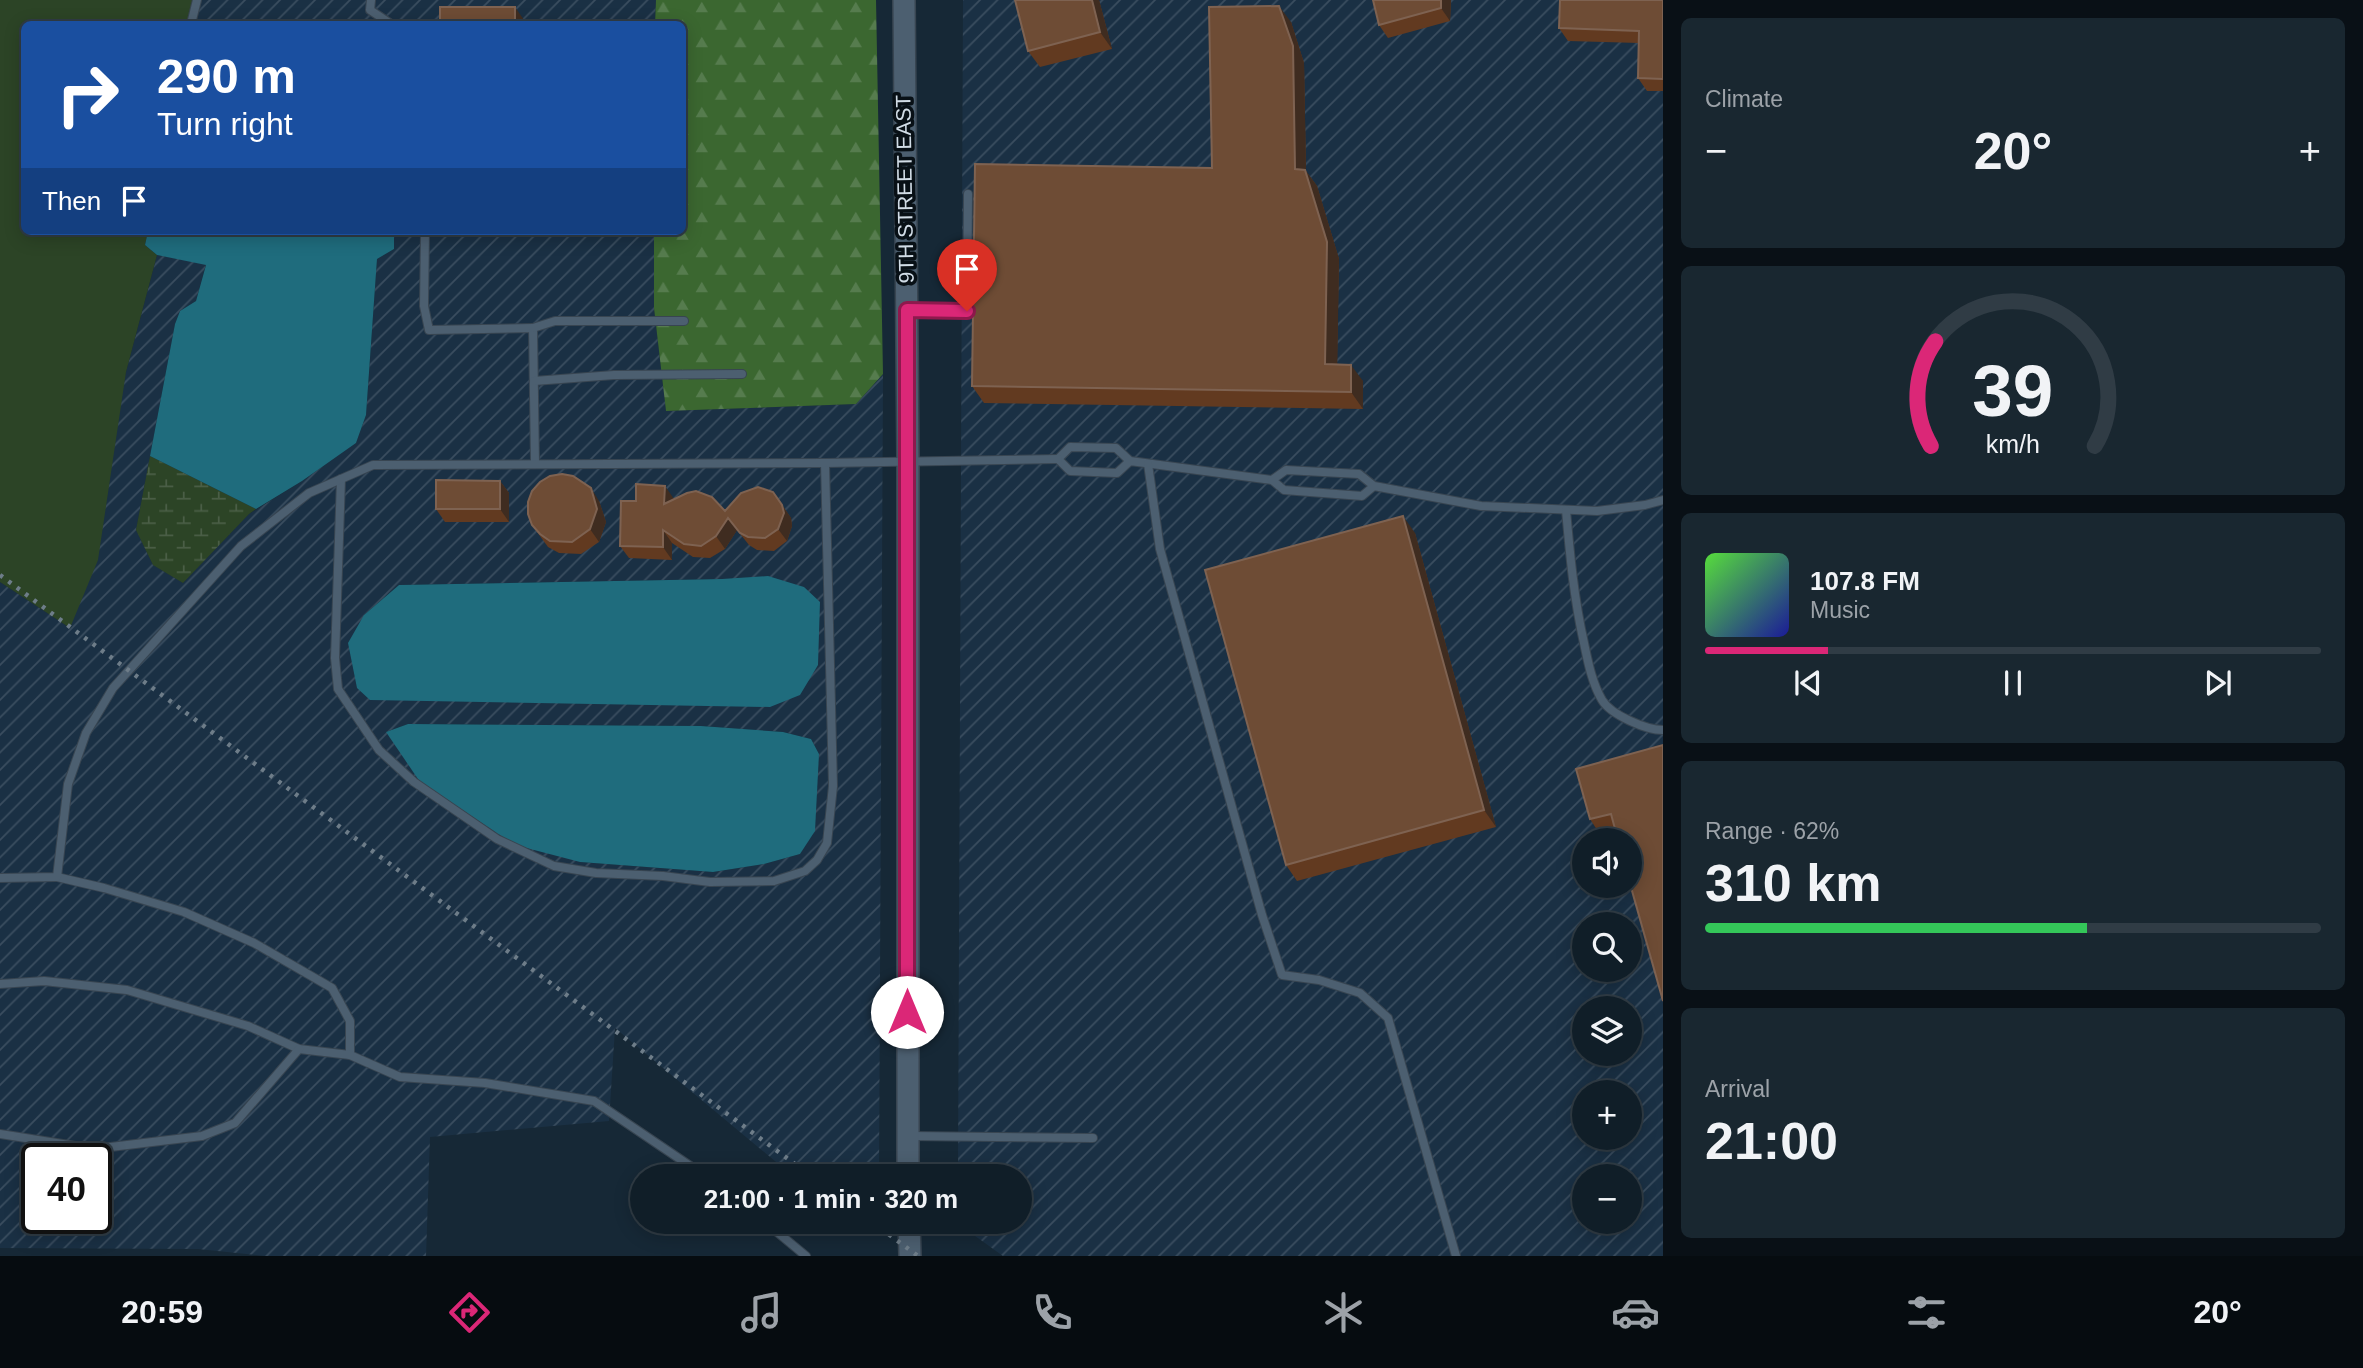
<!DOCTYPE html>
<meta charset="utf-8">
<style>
body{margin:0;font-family:Arial,sans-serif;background:#192730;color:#f1f3f6;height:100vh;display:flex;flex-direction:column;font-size:26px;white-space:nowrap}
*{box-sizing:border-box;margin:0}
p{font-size:23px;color:#9ca2a8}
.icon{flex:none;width:38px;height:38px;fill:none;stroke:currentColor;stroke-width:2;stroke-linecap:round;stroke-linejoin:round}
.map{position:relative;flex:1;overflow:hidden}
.details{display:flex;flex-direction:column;gap:18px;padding:18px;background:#091016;width:700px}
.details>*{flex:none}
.banner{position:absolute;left:21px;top:21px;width:665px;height:214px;border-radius:10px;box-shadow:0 4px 18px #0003,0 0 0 2px #303c45;background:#1a4fa0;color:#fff;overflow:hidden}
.buttons{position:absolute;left:1572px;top:828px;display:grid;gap:14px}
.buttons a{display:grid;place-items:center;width:70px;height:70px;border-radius:50%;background:#101e28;box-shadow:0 4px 18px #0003,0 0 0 2px #303c45;font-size:35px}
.speed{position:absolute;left:21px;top:1143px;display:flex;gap:14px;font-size:35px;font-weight:700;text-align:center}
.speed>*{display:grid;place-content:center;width:91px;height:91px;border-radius:50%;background:#101e28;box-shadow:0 4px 18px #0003,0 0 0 2px #303c45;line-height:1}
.speed .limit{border:4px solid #111;border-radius:10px;background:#fff;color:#111}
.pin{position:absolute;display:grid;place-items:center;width:60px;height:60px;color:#fff;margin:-72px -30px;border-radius:50% 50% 50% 0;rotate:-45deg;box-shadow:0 0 7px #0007}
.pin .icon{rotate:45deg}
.me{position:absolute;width:77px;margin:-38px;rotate:0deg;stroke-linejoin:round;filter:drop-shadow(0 0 5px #0008)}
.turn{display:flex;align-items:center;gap:24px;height:147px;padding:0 21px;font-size:32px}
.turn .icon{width:91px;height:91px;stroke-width:2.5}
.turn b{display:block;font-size:49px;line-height:60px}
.then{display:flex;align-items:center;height:66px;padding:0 21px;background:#0003;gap:14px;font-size:26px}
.big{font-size:52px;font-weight:800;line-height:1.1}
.details .card{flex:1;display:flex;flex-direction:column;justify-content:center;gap:10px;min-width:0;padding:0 24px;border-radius:10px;background:#192730}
.details .dial{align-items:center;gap:0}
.dial svg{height:182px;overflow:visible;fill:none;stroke:#303c45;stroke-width:7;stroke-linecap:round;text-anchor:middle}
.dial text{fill:#f1f3f6;stroke:none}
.song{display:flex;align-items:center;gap:21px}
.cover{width:84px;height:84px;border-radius:10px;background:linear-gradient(135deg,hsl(110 70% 55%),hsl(240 70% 35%))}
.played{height:7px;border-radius:4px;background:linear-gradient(90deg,#db2777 20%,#303c45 20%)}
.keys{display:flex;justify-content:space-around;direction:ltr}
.heat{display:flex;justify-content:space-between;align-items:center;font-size:38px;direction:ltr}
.charge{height:10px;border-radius:5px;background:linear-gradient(90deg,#34c759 62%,#303c45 0)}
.trip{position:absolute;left:630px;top:1164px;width:402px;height:70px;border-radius:35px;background:#101e28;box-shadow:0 4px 18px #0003,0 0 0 2px #303c45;font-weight:800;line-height:70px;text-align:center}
.dock{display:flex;height:112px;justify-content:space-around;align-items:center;background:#060c10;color:#9ca2a8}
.dock .icon{width:49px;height:49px}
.dock .active{color:#db2777}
.dock b{font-size:32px;color:#f1f3f6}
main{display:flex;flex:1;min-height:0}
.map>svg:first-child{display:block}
</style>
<main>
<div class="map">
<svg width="1663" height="1256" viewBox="0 0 1663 1256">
<defs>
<pattern id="industrial-furrows" width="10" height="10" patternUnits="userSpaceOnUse" patternTransform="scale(1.75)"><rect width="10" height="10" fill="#1a3044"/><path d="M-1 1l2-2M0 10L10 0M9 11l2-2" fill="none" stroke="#3a4d5f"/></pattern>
<pattern id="forest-firs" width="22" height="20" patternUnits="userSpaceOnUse" patternTransform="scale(1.75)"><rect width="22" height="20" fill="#3b6730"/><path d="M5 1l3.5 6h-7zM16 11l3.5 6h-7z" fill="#567c4e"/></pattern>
<pattern id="wetland-marsh" width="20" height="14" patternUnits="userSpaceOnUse" patternTransform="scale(1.75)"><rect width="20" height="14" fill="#2c4426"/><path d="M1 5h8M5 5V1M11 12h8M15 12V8" fill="none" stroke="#4a5e46"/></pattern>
</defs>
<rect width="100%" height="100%" fill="#162836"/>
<!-- industrial -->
<g fill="url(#industrial-furrows)" fill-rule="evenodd">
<path d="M 196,0 L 656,0 L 655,24 L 196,24 Z"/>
<path d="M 963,0 L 1663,0 L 1663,1256 L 1003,1256 L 957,1223 L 957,1222 L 1020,1222 L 1020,1176 L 958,1176 ZM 1584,840 L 1629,840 L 1629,886 L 1584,886 ZM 1584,924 L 1629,924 L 1629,970 L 1584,970 ZM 1584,1008 L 1629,1008 L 1629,1054 L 1584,1054 ZM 1584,1092 L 1629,1092 L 1629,1138 L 1584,1138 ZM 1584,1176 L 1629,1176 L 1629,1222 L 1584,1222 Z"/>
<path d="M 394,231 L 654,231 L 654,308 L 666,411 L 856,404 L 883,374 L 879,1176 L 793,1176 L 615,1028 L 609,1121 L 430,1137 L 426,1256 L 265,1256 L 198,1249 L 0,1248 L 0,582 L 70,628 L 126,372 L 157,255 L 206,264 L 196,301 L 180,311 L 175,324 L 136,530 L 153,565 L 183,583 L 249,514 L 302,481 L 356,443 L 366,415 L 377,259 L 394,249 ZM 722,579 L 364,615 L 399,585 ZM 408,724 L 701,726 L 783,732 L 811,739 L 819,754 L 800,854 L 764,864 L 713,872 L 580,862 L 386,732 ZM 37,1158 L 96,1158 L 96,1218 L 37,1218 Z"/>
</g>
<!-- forest -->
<path fill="url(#forest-firs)" d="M 656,0 L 876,0 L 883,374 L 856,404 L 666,411 L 654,308 L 654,231 L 682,231 L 682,24 L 655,24 Z"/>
<!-- wetland -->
<path fill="url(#wetland-marsh)" d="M 150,456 L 256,509 L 249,514 L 183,583 L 153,565 L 136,530 Z"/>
<!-- green -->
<path fill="#2c4426" d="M 0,0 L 196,0 L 196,24 L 24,24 L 24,231 L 148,231 L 145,245 L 157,255 L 126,372 L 98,560 L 70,628 L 0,582 Z"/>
<!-- water -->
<g fill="#1f6c7d">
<path d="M 148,231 L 394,231 L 394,249 L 377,259 L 366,415 L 356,443 L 302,481 L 256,509 L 150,456 L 175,324 L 180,311 L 196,301 L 206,265 L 157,255 L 145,245 Z"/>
<path d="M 768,576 L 804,587 L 820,602 L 818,665 L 800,695 L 770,707 L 370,700 L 357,688 L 348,643 L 364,615 L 399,585 L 722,579 Z"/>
<path d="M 408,724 L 701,726 L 783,732 L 811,739 L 819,754 L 815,831 L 800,854 L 764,864 L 713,872 L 580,862 L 515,845 L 420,782 L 386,732 Z"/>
</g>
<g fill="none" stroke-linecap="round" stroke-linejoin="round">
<!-- service casing -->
<g stroke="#384551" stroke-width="10">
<g id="service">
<path d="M 371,0 L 370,10 L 391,24"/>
<path d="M 191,24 L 197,0"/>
<path d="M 425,231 L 424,306 L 429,330 L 533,328 L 535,464"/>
<path d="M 910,310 L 967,311 L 968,194"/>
<path d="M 533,328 L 555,321 L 684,321"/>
<path d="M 534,381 L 614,375 L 742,374"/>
<path d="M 1130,461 L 1117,473 L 1070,471 L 1058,459 L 1070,447 L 1116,448 L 1130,461 L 1272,480"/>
<path d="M 1148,464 L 1160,549 L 1262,915 L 1282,975 L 1319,980 L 1360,993 L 1388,1018 L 1456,1256"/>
<path d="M 341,479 L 335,658 L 338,689 L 379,750 L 414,782 L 497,839 L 554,866 L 596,873 L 663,876 L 710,882 L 774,881 L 805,871 L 817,860 L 827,843 L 833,786 L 825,463"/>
<path d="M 1374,486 L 1362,496 L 1284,490 L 1272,480 L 1286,470 L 1359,474 L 1374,486 L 1481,506 L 1597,511 L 1645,505 L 1663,500"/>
<path d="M 1566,510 C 1570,555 1574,599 1584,643 C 1588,662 1592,683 1602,700 C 1611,715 1646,730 1663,730"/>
<path d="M 57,877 L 104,888 L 184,912 L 254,943 L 332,988 L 350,1021 L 350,1055"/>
<path d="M 0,878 L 57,877 L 68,784 L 86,733 L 113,688 L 241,546 L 309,493 L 373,465 L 825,463 L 1058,459"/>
<path d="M 0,984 L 44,981 L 127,990 L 248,1026 L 299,1049 L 350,1055 L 400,1077 L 485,1083 L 594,1101 L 705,1176"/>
<path d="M 0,1134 L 94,1149 L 202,1136 L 235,1123 L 299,1049"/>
<path d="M 909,1136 L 1093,1138"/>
<path d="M 765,1222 L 806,1256"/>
</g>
</g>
<!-- tertiary casing -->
<g stroke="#384551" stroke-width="24">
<g id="tertiary">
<path d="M 904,0 L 908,461 L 908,1176"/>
<path d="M 909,1222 L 910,1256"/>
</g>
</g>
<!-- service -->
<use href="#service" stroke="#4c5f70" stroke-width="8"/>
<!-- tertiary -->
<use href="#tertiary" stroke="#4c5f70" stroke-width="21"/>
<!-- rail -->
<g stroke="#6e7d89" stroke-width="4.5" stroke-dasharray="3.5 7" stroke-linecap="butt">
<path d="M 0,575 L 811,1176"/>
<path d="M 872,1222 L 918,1256"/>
</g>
</g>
<!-- wall -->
<g fill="#623a20">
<path d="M 1015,0 L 1099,0 L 1112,49 L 1040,67 L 1028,51 Z"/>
<path d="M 1373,0 L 1451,0 L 1450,21 L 1388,38 L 1379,25 Z"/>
<path d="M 1663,0 L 1663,91 L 1647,91 L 1638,78 L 1639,43 L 1568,41 L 1559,28 Z"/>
<path d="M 1291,22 L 1304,63 L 1306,171 L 1317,186 L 1339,259 L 1337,364 L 1363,381 L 1363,409 L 984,403 L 972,386 L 1212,168 Z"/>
<path d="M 453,231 L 616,231 L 616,234 L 456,236 Z"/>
<path d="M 500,481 L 509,493 L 509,522 L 445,522 L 436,509 Z"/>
<path d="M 773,492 L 791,518 L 792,526 L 787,541 L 774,551 L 757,550 L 749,545 L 737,530 L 725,549 L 710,558 L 693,557 L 672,543 L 672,560 L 629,558 L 620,546 L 636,501 L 674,499 L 725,511 Z"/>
<path d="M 599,501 L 606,522 L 599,542 L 581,554 L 559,553 L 548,547 L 532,525 Z"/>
<path d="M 1415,533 L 1496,827 L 1297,881 L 1286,865 Z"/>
<path d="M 1663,745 L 1616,832 L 1601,836 L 1590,819 Z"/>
</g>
<!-- shaded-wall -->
<g fill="#3f2c20">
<path d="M 1092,0 L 1099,0 L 1112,49 L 1100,32 Z"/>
<path d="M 1441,0 L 1451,0 L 1450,21 L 1441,8 Z"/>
<path d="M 1279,6 L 1291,22 L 1304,63 L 1306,171 L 1317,186 L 1339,259 L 1337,381 L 1325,364 L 1295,169 Z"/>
<path d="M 515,7 L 526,23 L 526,24 L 515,24 Z"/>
<path d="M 1351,365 L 1363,381 L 1363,409 L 1351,392 Z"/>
<path d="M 500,481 L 509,493 L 509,522 L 500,509 Z"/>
<path d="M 665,486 L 674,499 L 664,504 Z"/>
<path d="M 591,488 L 599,501 L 606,522 L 599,542 L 590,529 Z"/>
<path d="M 782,505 L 791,518 L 792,526 L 787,541 L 778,529 Z"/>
<path d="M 1403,516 L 1415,533 L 1496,827 L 1484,810 Z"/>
<path d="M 728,518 L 737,530 L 725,549 L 716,536 Z"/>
<path d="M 663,530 L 672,543 L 672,560 L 663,547 Z"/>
</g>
<!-- building -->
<g fill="#6e4c35" stroke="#7e6251" stroke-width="2">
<path d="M 1015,0 L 1092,0 L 1100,32 L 1028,51 Z"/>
<path d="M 1373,0 L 1441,0 L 1441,8 L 1379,25 Z"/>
<path d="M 1560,0 L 1663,0 L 1663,79 L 1638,78 L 1639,31 L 1559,28 Z"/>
<path d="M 1279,6 L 1293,46 L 1295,169 L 1305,170 L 1327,242 L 1325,364 L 1351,365 L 1351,392 L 972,386 L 975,164 L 1212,168 L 1209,7 Z"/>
<rect x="440" y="7" width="75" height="17"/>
<path d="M 562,474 L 573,476 L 591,488 L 597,509 L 590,529 L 572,542 L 550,541 L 540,534 L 532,525 L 528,514 L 528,502 L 532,491 L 540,482 L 550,476 Z"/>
<path d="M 436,480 L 500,481 L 500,509 L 436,509 Z"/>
<path d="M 636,484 L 665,486 L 664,504 L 687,493 L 696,491 L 712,497 L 725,511 L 741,493 L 758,487 L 773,492 L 782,505 L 784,513 L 778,529 L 765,538 L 748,537 L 740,533 L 728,518 L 716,536 L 701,546 L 684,544 L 663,530 L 663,547 L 620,546 L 621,501 L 636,501 Z"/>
<path d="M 1403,516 L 1484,810 L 1286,865 L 1205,570 Z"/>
<path d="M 1663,745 L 1663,1001 L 1629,880 L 1629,840 L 1618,840 L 1611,814 L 1590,819 L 1576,769 Z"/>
</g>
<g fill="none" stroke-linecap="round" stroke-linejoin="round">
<!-- route casing -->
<g stroke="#8e194d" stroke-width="18">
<path id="route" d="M 907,1012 L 907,310 L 967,311"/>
</g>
<!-- route -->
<use href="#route" stroke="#db2777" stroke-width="12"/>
</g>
<g text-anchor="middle" stroke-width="7" stroke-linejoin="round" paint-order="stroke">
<!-- street labels -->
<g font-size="21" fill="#d1dce6" stroke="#081016">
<text transform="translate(905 189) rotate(-91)" y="7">9TH STREET EAST</text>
</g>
</g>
</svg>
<div class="buttons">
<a><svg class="icon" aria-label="sound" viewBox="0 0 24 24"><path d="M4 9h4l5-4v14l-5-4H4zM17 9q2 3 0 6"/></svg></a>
<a><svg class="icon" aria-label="search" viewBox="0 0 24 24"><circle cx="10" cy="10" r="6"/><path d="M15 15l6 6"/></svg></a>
<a><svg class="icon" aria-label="layers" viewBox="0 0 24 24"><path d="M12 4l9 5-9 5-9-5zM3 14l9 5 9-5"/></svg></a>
<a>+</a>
<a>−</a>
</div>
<div class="speed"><div class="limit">40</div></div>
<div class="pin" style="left:967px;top:311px;background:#d93025"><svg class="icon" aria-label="arrive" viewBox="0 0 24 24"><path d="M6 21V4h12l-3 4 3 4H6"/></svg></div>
<svg class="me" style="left:907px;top:1012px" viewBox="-20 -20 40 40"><circle r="19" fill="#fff"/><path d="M0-13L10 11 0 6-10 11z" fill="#db2777"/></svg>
<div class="trip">21:00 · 1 min · 320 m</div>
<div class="banner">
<div class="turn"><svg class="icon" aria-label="right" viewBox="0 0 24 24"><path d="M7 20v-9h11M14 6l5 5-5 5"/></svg><div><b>290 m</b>Turn right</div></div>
<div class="then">Then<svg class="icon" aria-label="arrive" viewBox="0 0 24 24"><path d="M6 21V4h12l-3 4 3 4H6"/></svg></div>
</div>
</div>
<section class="details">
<div class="card"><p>Climate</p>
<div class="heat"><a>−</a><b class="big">20°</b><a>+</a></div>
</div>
<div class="card dial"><svg viewBox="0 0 100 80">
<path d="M14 69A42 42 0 1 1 86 69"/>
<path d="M14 69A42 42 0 0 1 16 23" stroke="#db2777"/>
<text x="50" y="56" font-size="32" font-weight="700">39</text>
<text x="50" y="72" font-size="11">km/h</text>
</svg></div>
<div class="card">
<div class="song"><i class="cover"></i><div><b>107.8 FM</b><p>Music</p></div></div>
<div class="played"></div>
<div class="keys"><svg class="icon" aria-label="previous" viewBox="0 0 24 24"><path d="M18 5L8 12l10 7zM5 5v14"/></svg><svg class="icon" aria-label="pause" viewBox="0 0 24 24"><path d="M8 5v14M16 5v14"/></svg><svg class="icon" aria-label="next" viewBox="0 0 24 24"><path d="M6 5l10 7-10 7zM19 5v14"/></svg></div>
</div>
<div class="card"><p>Range · 62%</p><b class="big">310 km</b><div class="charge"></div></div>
<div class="card"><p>Arrival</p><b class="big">21:00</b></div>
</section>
</main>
<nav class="dock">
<b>20:59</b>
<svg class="icon active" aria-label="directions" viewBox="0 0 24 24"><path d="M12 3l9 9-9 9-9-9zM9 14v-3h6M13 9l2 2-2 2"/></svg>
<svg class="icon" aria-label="music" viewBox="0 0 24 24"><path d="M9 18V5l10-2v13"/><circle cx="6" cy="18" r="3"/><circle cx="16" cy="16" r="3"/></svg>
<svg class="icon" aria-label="phone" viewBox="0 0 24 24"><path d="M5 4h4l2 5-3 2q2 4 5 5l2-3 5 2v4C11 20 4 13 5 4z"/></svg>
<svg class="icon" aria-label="climate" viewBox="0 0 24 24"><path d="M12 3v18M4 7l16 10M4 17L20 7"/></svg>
<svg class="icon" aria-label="car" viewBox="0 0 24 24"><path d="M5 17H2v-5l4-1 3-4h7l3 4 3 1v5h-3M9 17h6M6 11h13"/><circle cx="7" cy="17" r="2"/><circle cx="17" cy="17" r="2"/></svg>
<svg class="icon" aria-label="filters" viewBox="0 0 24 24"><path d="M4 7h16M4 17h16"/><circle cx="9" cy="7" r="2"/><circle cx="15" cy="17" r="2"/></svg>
<b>20°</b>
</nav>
